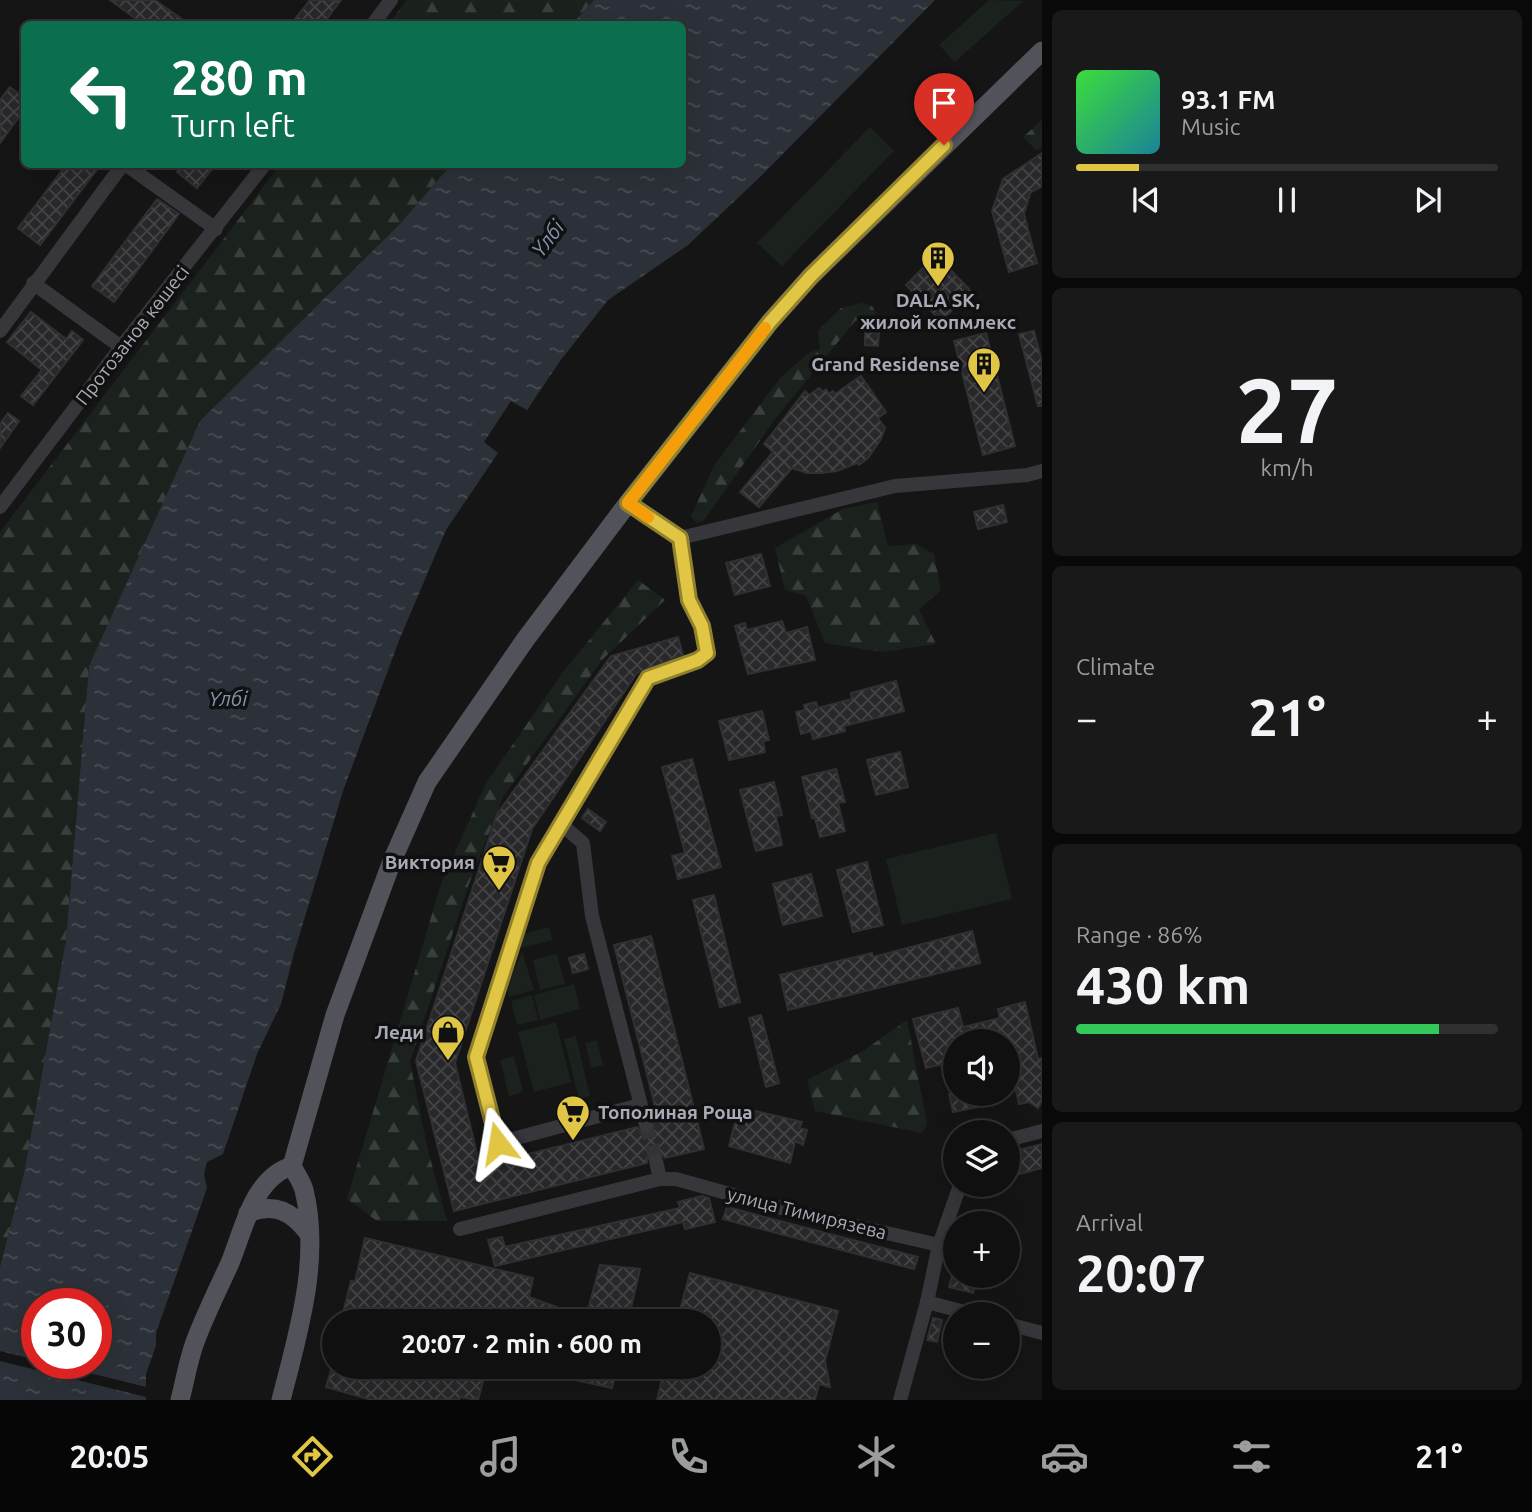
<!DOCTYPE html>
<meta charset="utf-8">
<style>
body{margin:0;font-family:Ubuntu,sans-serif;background:#191919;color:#f1f3f6;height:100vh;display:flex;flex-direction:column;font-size:26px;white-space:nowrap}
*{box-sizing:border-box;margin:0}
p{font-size:23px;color:#9c9d9f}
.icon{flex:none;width:38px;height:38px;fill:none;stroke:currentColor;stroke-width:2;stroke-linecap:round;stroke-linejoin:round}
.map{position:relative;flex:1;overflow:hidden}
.drawer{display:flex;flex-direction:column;gap:10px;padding:10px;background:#090909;width:490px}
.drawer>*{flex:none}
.banner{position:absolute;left:21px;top:21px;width:665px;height:147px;border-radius:10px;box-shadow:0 7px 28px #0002,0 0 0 2px #303030;background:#0b6e4f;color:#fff;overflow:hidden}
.fabs{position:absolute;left:943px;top:1029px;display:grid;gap:14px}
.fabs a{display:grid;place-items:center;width:77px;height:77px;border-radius:50%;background:#101010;box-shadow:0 7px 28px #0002,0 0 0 2px #303030;font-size:35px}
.speed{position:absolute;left:21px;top:1288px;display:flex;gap:14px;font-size:35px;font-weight:700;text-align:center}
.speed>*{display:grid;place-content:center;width:91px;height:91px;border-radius:50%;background:#101010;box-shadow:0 7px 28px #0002,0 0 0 2px #303030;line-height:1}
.speed .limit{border:10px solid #d22;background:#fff;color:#111}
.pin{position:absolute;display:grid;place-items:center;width:60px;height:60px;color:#fff;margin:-72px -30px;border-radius:50% 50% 50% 0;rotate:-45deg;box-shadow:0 0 7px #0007}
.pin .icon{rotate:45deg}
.me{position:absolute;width:77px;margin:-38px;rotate:346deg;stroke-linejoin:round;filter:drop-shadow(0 0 5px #0008)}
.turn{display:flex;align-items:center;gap:24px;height:147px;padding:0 35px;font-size:32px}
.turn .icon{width:91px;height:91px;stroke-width:2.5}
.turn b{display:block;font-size:49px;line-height:60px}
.big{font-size:52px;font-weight:700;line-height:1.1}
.drawer .card{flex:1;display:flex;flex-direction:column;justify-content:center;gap:10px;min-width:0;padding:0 24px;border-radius:10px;background:#191919}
.drawer .dial{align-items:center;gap:0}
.dial b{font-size:91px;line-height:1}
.song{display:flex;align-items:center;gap:21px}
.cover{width:84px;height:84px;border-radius:10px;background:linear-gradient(135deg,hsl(120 70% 55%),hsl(190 70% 35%))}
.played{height:7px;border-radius:4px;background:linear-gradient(90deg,#e0c644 15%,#303030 15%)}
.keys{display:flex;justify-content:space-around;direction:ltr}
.heat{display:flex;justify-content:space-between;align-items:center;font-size:38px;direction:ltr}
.charge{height:10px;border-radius:5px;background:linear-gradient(90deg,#34c759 86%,#303030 0)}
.trip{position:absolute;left:322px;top:1309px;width:399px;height:70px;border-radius:35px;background:#101010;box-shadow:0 7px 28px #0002,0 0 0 2px #303030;font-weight:700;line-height:70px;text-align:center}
.tabs{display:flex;height:112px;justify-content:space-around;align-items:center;background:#060606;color:#9c9d9f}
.tabs .icon{width:49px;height:49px}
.tabs .current{color:#e0c644}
.tabs b{font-size:32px;color:#f1f3f6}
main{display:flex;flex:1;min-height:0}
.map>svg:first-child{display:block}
</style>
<main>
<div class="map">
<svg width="1042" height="1400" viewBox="0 0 1042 1400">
<defs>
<pattern id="forest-firs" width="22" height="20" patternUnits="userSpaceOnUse" patternTransform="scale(1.75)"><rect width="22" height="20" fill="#1b211d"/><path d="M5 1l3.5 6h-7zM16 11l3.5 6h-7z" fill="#393f3c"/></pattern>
<pattern id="water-ripples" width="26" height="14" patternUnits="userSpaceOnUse" patternTransform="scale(1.75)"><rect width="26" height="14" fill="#2c3139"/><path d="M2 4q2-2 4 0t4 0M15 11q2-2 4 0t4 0" fill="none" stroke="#484c53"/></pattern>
<pattern id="building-cross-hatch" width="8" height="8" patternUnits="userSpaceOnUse" patternTransform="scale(1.75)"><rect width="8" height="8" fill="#28282a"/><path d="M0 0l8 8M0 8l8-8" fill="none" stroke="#444447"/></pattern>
</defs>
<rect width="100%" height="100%" fill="#151516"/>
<!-- forest -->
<g fill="url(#forest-firs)">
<path d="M 407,0 L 594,0 L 572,24 L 388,24 Z"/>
<path d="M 1042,120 L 1042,147 L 1037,151 L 1023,137 Z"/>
<path d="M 280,165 L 451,165 L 397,227 L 89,666 L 66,940 L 24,1173 L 0,1267 L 0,532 Z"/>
<path d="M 862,303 L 872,306 L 877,314 L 855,321 L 776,418 L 704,520 L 697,523 L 691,516 L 715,464 L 781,377 L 809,353 L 820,349 L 818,331 L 841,308 Z"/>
<path d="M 877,502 L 888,546 L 916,544 L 934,554 L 941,590 L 919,610 L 936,644 L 883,652 L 825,643 L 806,596 L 785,590 L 775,548 L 843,509 Z"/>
<path d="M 638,580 L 665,600 L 602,660 L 503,797 L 469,884 L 410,1062 L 428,1150 L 447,1221 L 377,1221 L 347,1199 L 441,884 L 486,783 L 563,672 Z"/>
<path d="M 907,1020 L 927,1124 L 922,1133 L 815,1111 L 807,1080 L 863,1051 Z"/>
</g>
<!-- park -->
<g fill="#1b211d">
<path d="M 989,0 L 1023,1 L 955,62 L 939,45 Z"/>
<path d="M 870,127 L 894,151 L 782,266 L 757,243 Z"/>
<path d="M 996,833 L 1012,899 L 902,925 L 886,859 Z"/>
<path d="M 549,927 L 552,940 L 522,948 L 518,935 Z"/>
<path d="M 522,952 L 534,990 L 509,997 L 506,986 Z"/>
<path d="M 557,954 L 565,984 L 540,990 L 533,960 Z"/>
<path d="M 574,984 L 580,1009 L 540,1020 L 534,995 Z"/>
<path d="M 532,995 L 538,1020 L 517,1025 L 511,1001 Z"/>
<path d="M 556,1022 L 571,1082 L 534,1092 L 518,1032 Z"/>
<path d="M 576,1036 L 590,1096 L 579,1099 L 564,1039 Z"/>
<path d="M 597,1040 L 603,1065 L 591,1068 L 585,1043 Z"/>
<path d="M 514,1056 L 523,1092 L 509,1096 L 500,1060 Z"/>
</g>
<!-- water -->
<path fill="url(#water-ripples)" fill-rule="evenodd" d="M 594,0 L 935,0 L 760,177 L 688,245 L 608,300 L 560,361 L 527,410 L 511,401 L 484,442 L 498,453 L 446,530 L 400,638 L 343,791 L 294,953 L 281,1004 L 257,1054 L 223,1154 L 207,1162 L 204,1174 L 207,1188 L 156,1333 L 156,1345 L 146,1374 L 146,1400 L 0,1400 L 0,1267 L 24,1173 L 66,940 L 89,666 L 200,421 L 397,227 L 451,165 L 682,164 L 682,24 L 572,24 ZM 37,1304 L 96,1304 L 96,1363 L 37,1363 Z"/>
<!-- pier -->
<path fill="#151516" d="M 0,1351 L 37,1360 L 37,1363 L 49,1363 L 150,1388 L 150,1398 L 0,1361 Z"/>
<!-- building -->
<g fill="url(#building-cross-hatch)" stroke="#302f32" stroke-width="2">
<path d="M 110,0 L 155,0 L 189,24 L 143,24 Z"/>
<path d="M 310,0 L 341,0 L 323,24 L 291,24 Z"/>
<path d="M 10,87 L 24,98 L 24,110 L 0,143 L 0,100 Z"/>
<path d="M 1042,153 L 1042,186 L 1030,193 L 1024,214 L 1037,263 L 1009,272 L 992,211 L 1003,179 Z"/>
<path d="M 67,164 L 101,164 L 40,245 L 18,228 Z"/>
<path d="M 183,164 L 216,164 L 197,188 L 177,172 Z"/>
<path d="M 157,199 L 179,214 L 114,302 L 92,286 Z"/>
<path d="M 936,255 L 971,291 L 941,321 L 906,285 Z"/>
<path d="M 31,312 L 66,339 L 72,331 L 83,340 L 33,405 L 21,396 L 42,370 L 7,342 Z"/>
<path d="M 1034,331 L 1042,362 L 1042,406 L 1038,406 L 1019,334 Z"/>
<path d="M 865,332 L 879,333 L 878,346 L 865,345 Z"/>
<path d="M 986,333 L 1015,446 L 983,455 L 954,341 Z"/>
<path d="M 861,376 L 886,412 L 878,418 L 885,428 L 881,439 L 868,458 L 859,465 L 857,463 L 837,471 L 822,473 L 807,473 L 792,468 L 759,507 L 740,492 L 773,452 L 764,444 L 805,391 L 809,395 L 819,388 L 823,392 L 826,389 L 829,394 L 833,391 L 835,394 Z"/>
<path d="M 8,413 L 19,421 L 0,448 L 0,424 Z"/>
<path d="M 1003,505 L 1007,522 L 978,529 L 974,512 Z"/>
<path d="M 761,554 L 770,586 L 735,595 L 726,563 Z"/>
<path d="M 782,621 L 786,633 L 807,627 L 815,660 L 748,674 L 735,626 L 745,623 L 747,630 Z"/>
<path d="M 678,637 L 683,655 L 637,673 L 532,829 L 455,1063 L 480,1166 L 637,1127 L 643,1134 L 652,1132 L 655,1122 L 659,1122 L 614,945 L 651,936 L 704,1149 L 665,1158 L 660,1152 L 653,1152 L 647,1157 L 647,1163 L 454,1211 L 416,1061 L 497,814 L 611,656 Z"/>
<path d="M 896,681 L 904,711 L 844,726 L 845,731 L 813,739 L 811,731 L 801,734 L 796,712 L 805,710 L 804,705 L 816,702 L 818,708 L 852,699 L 851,693 Z"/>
<path d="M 762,711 L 769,740 L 763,741 L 765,752 L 729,760 L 719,721 Z"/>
<path d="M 900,752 L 908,787 L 876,795 L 867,760 Z"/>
<path d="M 692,759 L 721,867 L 678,879 L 672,856 L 685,853 L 662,767 Z"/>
<path d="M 836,769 L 845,802 L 838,803 L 845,831 L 820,837 L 815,818 L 812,818 L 802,777 Z"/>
<path d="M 774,782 L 782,815 L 776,816 L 782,845 L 756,851 L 740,790 Z"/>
<path d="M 588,809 L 606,822 L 600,831 L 582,818 Z"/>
<path d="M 867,862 L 883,925 L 853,932 L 837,870 Z"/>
<path d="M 811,874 L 822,916 L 783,925 L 773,884 Z"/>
<path d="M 714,895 L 740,1002 L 720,1007 L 693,900 Z"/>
<path d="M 972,931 L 980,963 L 788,1010 L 780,975 L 872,953 L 873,957 Z"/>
<path d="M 584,954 L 588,969 L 573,973 L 569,958 Z"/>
<path d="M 1025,1002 L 1038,1059 L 1042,1058 L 1042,1101 L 1038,1108 L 1029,1102 L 1019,1104 L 1013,1078 L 1008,1080 L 1008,1041 L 956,1041 L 956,1061 L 926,1068 L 913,1019 L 958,1008 L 963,1027 L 1000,1018 L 998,1009 Z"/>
<path d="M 761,1015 L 779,1083 L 766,1087 L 749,1018 Z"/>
<path d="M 949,1094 L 975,1094 L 978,1107 L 953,1112 Z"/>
<path d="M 739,1107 L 802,1122 L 799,1128 L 807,1130 L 803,1145 L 795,1141 L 790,1163 L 729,1146 Z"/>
<path d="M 1042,1144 L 1042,1168 L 1008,1177 L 1008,1153 Z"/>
<path d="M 702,1196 L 709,1198 L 715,1222 L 685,1229 L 683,1222 L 495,1266 L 488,1240 L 502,1237 L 505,1247 L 680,1208 L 678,1202 Z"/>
<path d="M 727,1207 L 918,1257 L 914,1269 L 723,1219 Z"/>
<path d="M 365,1238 L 533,1278 L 529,1297 L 560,1308 L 556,1321 L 403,1321 L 388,1317 L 387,1321 L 341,1321 L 351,1281 L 355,1282 Z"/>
<path d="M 600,1265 L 640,1269 L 628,1321 L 585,1321 Z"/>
<path d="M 690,1273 L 838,1311 L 825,1361 L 830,1387 L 819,1384 L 815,1400 L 657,1400 L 665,1367 L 709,1367 L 709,1321 L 677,1321 Z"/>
<path d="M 952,1276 L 978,1276 L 973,1293 L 949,1287 Z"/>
<path d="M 933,1318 L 942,1320 L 937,1342 L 927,1340 Z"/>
<path d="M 332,1367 L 360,1367 L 371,1370 L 371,1367 L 487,1367 L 478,1400 L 460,1397 L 459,1400 L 372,1400 L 326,1387 Z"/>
<path d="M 573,1367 L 617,1367 L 612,1388 L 570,1379 Z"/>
</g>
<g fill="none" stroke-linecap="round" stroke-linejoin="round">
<!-- minor-tunnel -->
<path stroke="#323336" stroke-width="14" stroke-dasharray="14 7" stroke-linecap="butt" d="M 646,1125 L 656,1161"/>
<!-- minor -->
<g stroke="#36363b" stroke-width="14">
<path d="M 373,24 L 391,0"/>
<path d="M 125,164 L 216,229"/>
<path d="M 33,283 L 121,347"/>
<path d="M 0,331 L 123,164"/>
<path d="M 628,503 L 680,538 L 895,486 L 1027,475 L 1042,471"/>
<path d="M 0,507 L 121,347 L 265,164"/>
<path d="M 561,824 L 583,843 L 592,916 L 646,1125"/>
<path d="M 640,1105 L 498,1143 L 476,1057 L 538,864 L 648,678 L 698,660 L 707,653 L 703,626 L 689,600 L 680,538"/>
<path d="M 1008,1140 L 1042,1131"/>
<path d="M 656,1161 L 660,1179"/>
<path d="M 460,1229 L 660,1179 L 676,1179 L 795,1212 L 939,1245 L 927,1302"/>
<path d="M 939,1245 L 960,1185"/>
<path d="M 1008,1324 L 1042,1333"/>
<path d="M 900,1400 L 927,1302 L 972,1314"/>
</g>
<!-- major -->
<g stroke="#52535a" stroke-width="19">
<path d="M 248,1213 C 275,1202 293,1212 309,1234"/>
<path d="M 180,1400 C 185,1381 188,1361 195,1342 C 205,1315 218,1289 230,1263 C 244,1229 253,1178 292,1166 L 335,1015 L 392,861 L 427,782 L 525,640 L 628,503 L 770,322 L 811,276 L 1042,51"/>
<path d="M 281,1400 C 298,1334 321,1259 304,1190 C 302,1182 296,1174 292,1166"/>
</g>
</g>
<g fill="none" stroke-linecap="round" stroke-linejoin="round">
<!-- route casing -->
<g stroke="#92812c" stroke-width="18">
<path id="route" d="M 498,1143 L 476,1057 L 538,863 L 648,678 L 698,660 L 707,653 L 702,626 L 689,600 L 680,538 L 628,503 L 770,322 L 811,276 L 944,145"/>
</g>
<!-- route -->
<use href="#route" stroke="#e0c644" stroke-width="12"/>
<!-- slow -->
<path stroke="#f59e0b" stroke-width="12" d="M 648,517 L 628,503 L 765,328"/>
</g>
<!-- icons -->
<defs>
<g id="building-pin" transform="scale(1.75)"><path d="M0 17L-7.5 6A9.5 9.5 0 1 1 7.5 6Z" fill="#e0c644" stroke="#101011"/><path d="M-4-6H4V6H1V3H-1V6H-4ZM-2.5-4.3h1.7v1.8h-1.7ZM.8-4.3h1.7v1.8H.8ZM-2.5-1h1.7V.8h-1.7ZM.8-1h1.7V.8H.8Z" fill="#111"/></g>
<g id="supermarket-pin" transform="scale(1.75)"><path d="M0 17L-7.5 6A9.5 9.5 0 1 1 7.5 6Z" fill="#e0c644" stroke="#101011"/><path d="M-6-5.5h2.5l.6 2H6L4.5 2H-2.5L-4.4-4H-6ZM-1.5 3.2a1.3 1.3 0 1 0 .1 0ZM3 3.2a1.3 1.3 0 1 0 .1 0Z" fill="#111"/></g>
<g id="shop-pin" transform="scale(1.75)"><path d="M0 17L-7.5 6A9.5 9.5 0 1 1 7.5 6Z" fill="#e0c644" stroke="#101011"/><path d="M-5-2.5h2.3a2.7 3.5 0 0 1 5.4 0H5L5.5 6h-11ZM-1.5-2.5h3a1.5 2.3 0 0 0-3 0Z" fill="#111"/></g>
</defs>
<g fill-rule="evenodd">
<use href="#building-pin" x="938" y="258"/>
<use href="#building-pin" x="984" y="364"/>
<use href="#supermarket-pin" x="499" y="862"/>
<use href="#shop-pin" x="448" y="1032"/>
<use href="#supermarket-pin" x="573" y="1112"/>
</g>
<g text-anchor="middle" stroke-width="7" stroke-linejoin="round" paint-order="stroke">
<!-- poi labels -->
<g font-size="19" font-weight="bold" fill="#a8aab5" stroke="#101011" text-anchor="end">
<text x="938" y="307" text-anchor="middle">DALA SK,<tspan x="938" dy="22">жилой копмлекс</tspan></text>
<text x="960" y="371">Grand Residense</text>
<text x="475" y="869">Виктория</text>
<text x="424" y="1039">Леди</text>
<text x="598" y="1119" text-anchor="start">Тополиная Роща</text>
</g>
<!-- street labels -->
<g font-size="19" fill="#a8aab5" stroke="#101011">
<text transform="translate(132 335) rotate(-52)" y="7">Протозанов көшесі</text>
<text transform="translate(807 1213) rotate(14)" y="7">улица Тимирязева</text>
</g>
<!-- water labels -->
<g font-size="21" font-style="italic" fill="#8292ad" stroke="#101011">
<text transform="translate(548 239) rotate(-53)" y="7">Үлбі</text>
<text x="228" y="706">Үлбі</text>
</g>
</g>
</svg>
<div class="fabs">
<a><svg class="icon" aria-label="sound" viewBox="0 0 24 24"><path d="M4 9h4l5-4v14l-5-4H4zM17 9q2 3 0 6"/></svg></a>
<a><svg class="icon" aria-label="layers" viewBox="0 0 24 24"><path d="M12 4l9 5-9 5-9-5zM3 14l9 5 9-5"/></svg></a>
<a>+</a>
<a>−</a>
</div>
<div class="speed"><div class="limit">30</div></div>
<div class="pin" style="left:944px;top:145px;background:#d93025"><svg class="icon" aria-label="arrive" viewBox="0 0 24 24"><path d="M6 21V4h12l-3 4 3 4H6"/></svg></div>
<svg class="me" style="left:498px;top:1143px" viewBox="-20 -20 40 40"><path d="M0-17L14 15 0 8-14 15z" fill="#e0c644" stroke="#fff" stroke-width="4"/></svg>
<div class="trip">20:07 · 2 min · 600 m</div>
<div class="banner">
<div class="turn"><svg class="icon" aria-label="left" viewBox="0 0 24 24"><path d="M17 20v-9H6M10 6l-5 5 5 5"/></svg><div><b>280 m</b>Turn left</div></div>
</div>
</div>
<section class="drawer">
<div class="card">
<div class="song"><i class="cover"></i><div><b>93.1 FM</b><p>Music</p></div></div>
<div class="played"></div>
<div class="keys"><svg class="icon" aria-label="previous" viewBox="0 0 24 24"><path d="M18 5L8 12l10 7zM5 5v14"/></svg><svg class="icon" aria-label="pause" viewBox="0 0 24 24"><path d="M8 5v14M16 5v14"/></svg><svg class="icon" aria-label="next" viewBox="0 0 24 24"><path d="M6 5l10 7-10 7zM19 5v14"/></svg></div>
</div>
<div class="card dial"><b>27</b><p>km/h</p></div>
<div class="card"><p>Climate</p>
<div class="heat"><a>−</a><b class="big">21°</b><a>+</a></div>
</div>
<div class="card"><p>Range · 86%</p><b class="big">430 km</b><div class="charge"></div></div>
<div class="card"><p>Arrival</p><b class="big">20:07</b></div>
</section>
</main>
<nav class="tabs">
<b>20:05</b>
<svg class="icon current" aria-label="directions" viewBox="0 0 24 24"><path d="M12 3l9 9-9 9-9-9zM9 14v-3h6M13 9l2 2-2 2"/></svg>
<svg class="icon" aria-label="music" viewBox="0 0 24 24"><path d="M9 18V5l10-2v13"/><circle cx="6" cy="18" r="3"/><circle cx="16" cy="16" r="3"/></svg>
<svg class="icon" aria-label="phone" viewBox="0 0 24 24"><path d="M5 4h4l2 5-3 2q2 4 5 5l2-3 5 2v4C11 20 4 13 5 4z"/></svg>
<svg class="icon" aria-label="climate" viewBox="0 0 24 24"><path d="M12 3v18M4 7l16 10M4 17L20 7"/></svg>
<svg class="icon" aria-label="car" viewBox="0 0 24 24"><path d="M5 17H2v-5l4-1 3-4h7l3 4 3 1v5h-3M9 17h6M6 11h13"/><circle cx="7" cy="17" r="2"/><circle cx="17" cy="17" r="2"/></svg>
<svg class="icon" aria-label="filters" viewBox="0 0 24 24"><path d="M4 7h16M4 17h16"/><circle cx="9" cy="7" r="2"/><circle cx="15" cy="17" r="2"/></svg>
<b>21°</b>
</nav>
